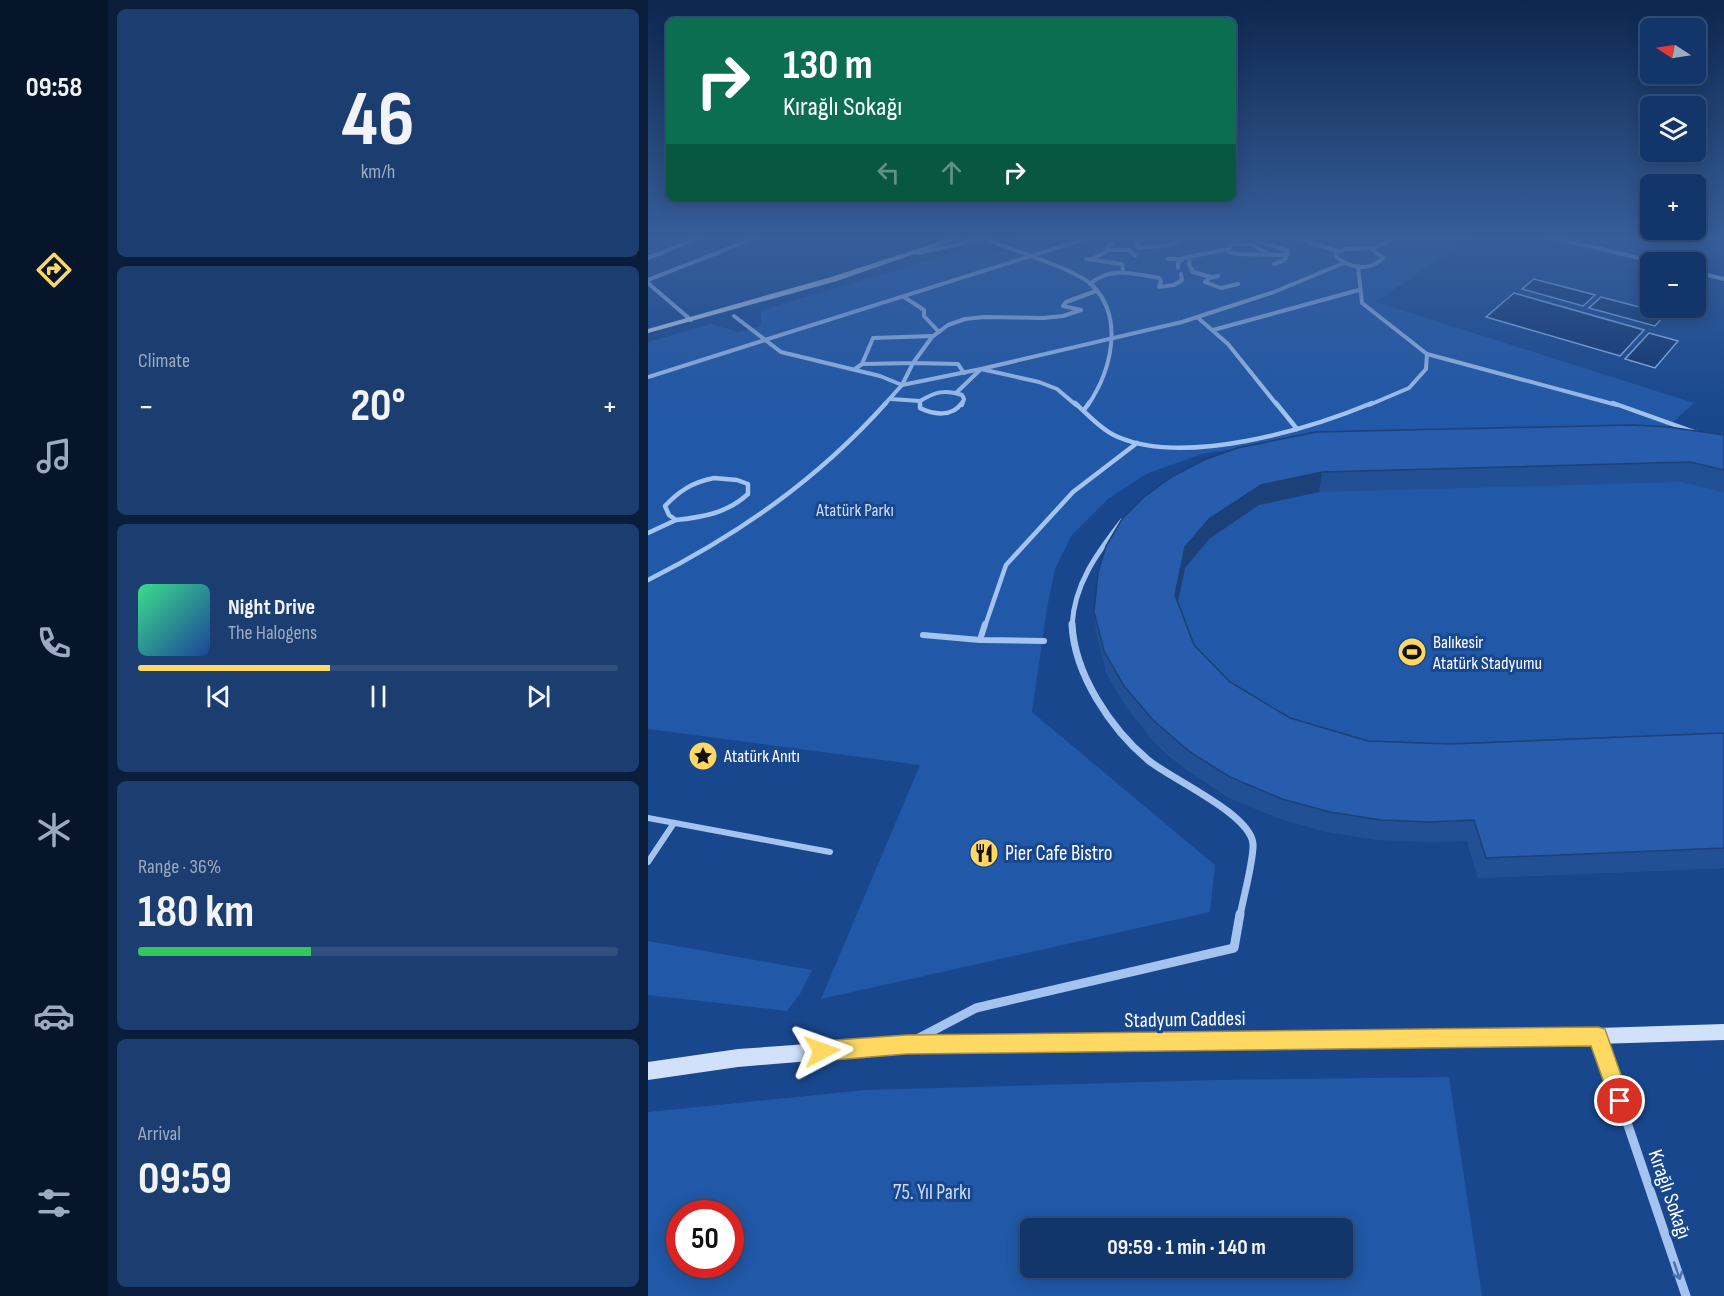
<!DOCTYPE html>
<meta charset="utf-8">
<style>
body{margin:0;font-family:"Sofia Sans Condensed",sans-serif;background:#1b3d70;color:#f1f3f6;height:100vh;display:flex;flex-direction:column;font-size:22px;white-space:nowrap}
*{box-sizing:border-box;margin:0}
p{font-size:20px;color:#9cabc1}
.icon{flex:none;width:33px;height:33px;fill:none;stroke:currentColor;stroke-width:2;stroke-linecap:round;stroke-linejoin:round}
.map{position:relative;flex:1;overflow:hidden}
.panel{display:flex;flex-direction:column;gap:9px;padding:9px;background:#0a1d3a;width:540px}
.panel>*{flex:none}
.guide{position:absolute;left:18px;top:18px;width:570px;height:183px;border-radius:9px;box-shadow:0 3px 15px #0003,0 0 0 2px #31507e;background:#0b6e4f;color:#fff;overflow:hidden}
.needle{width:39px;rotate:282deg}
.buttons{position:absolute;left:992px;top:18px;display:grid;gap:12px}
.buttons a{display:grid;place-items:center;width:66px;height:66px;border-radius:9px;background:#12356a;box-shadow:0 3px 15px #0003,0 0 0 2px #31507e;font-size:30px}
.speed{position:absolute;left:18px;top:1200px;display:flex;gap:12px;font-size:30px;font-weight:700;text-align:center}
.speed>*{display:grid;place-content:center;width:78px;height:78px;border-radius:50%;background:#12356a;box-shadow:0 3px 15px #0003,0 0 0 2px #31507e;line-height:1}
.speed .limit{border:9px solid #d22;background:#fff;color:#111}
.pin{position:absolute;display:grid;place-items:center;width:51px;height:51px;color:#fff;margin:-26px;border:3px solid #fff;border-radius:50%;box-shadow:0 2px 6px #0007}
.me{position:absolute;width:66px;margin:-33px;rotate:86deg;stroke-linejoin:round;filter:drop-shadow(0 0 4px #0008)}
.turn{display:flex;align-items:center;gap:21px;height:126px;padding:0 18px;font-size:27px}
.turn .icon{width:78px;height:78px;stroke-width:2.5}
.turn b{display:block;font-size:42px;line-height:51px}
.lanes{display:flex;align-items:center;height:57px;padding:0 18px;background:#0003;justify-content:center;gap:30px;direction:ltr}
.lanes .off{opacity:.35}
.big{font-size:45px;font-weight:700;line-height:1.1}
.panel .tile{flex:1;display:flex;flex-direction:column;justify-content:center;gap:9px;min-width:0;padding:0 21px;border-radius:9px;background:#1b3d70}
.panel .dial{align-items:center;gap:0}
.dial b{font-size:78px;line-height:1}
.song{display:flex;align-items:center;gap:18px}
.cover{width:72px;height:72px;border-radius:9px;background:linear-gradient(135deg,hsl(150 70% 55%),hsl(220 70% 35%))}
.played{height:6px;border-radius:3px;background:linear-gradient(90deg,#ffd862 40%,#31507e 40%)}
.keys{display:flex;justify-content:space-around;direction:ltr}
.heat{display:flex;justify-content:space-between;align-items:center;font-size:33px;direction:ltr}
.charge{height:9px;border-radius:4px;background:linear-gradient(90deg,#34c759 36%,#31507e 0)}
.trip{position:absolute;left:372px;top:1218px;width:333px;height:60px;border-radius:9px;background:#12356a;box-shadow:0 3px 15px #0003,0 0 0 2px #31507e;font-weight:700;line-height:60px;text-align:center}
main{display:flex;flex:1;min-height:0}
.tabs{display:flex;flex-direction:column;width:108px;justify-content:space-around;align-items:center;background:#07152a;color:#9cabc1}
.tabs .icon{width:42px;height:42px}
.tabs .selected{color:#ffd862}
.tabs b{font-size:27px;color:#f1f3f6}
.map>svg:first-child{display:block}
</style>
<main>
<nav class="tabs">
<b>09:58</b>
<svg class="icon selected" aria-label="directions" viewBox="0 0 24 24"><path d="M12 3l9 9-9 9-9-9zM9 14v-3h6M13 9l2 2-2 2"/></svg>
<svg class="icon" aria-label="music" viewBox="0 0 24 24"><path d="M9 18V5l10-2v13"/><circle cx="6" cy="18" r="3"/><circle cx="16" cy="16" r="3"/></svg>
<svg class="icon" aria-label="phone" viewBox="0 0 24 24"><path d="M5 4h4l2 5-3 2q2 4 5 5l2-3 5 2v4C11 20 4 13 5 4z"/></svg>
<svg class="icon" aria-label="climate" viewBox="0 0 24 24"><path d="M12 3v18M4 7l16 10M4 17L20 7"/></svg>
<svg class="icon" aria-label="car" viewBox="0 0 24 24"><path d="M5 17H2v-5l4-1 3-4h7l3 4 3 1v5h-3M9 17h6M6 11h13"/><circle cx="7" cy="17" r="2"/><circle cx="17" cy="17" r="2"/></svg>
<svg class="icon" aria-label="filters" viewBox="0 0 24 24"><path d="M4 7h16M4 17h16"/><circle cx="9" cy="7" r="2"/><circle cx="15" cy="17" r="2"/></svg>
</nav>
<section class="panel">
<div class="tile dial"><b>46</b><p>km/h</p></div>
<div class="tile"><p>Climate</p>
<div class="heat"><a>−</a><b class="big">20°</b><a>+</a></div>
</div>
<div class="tile">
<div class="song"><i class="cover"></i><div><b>Night Drive</b><p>The Halogens</p></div></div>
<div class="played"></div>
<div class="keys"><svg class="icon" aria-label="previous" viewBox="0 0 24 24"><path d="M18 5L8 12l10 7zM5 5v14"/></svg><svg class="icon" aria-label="pause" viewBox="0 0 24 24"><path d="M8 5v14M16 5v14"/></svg><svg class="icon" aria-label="next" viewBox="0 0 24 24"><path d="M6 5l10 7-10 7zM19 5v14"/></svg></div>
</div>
<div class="tile"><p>Range · 36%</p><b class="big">180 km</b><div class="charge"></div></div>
<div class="tile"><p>Arrival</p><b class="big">09:59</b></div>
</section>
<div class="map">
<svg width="1076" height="1296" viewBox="0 0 1076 1296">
<rect width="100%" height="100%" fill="#18478d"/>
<!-- green -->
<g fill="#2158a7" fill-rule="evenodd">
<path d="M 369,236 L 824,236 L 728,302 L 1046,403 L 1013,433 L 656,438 L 554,454 L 498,474 L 460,499 L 424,535 L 407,569 L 399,608 L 384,712 L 567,865 L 562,912 L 173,999 L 272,765 L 0,729 L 0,342 L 63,324 L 91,332 L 113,325 L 113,310 L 327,247 L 352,252 L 371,246 Z"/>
<path d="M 1076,457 L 1076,868 L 830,878 L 819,841 C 727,844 636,833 557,782 C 539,770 519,756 504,739 C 486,718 471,696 458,672 L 525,496 Z"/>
<path d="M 0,941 L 164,970 L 152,994 L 139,1011 L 0,995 Z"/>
<path d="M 801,1077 L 834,1296 L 0,1296 L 0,1112 L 217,1090 L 568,1080 ZM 32,1214 L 82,1214 L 82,1264 L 32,1264 ZM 694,1228 L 694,1268 L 382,1268 L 382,1228 Z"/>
</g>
<!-- water -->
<g fill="#10336b" stroke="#97bdf1" stroke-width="1.5">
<path d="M 886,279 L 947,295 L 935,306 L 874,289 Z"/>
<path d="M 866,293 L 996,330 L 972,356 L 838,317 Z"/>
<path d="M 953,297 L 1018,314 L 1007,326 L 941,308 Z"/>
<path d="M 1001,333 L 1030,341 L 1007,368 L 977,359 Z"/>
</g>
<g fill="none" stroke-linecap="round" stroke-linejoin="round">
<!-- pedestrian-far2 -->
<g stroke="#a4c3ef" stroke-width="4">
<path d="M 503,236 L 488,243 L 490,248 L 522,245 L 537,238 L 568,237"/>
<path d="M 642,236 L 690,251"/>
<path d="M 342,241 C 365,250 429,270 444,285 C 477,318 463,371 440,405"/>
<path d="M 580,241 L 601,239 L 640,250 L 637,260 L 626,264"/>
<path d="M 583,244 L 603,244 L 619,253"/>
<path d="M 724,249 L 735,258 C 722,272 702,268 688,257 L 688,254 L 697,249 L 726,248 L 749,236"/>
<path d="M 461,250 L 481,250 L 487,256"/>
<path d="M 578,251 L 588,254 L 640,255"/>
<path d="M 542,256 L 541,264 L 545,272 L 563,277"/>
<path d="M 438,259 L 474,264 L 475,270"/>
<path d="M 444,259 L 461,250 L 460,246 L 464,244"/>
<path d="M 520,259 L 534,259"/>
<path d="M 710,266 L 714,303 L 779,354 L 778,369 L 761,388 L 721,405"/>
<path d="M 530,268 L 530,263 L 535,258 L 581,249 L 583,244 L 579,239 L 566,236"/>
<path d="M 570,276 L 561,278 L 557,282 L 573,288 L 590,284"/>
<path d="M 442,284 C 463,266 486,274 511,278 L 513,281 L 511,287 L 526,285 L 534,280 L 533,274"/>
<path d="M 256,297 L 276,310 L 276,316 L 291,332"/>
<path d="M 86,316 L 133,352 L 232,376 L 254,385 L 265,363 L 310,364 L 316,373"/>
<path d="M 549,317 L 580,344 L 629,405"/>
<path d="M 565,330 L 711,290"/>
<path d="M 779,354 L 969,405"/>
<path d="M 214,364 L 225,338 L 284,336"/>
<path d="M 207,369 L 214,364 L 265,363 L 284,337 L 300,325 L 317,319 L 336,317 L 395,318 L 415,316 L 433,310 L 415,306 L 418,302 L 448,291"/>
<path d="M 0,377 L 446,236"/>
<path d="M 309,392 L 333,369 L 534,322 L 626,292 L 696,263"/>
<path d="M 243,399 L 272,401"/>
<path d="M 236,405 L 254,385 L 333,369 L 391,382 L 409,389 L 428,405"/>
<path d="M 272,405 L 272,401 C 287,392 297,389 314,395 L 316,399 L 314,405"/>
</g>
<!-- pedestrian-far1 -->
<g stroke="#a4c3ef" stroke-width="4.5">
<path d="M 272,403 L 272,408 C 286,415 304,417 314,403"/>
<path d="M 427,403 C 439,414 455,431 470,437 C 538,466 659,430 724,403"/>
<path d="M 628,403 L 649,429"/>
<path d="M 965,403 L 1049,433"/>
<path d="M 436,410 L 441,403"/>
<path d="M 66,478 L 89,480 L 100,484 L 100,494 C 79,513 56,517 28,520 L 21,515 L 17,506 C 31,491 45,482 66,478 Z"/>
<path d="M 0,533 L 28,520"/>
<path d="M 0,580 C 91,534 169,480 238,403"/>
<path d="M 337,626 L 358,565 L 425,492 L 489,443"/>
</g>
<!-- pedestrian -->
<g stroke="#a4c3ef" stroke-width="6">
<path d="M 275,635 L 332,640 L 396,641"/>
<path d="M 332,640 L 337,624"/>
<path d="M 0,818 L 182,852"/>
<path d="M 0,862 L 26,823"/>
</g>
<!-- minor-far3 -->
<g stroke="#a4c3ef" stroke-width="4">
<path d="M 898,236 L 1008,262"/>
<path d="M 270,253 L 347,236"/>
<path d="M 0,258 L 56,236"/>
<path d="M 1047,272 L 1076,279"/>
<path d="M 0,280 L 112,236"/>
<path d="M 0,283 L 43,320"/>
</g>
<!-- minor-far2 -->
<path stroke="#a4c3ef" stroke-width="5" d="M 424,626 C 426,584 449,553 474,521"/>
<!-- minor-far1 -->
<path stroke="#a4c3ef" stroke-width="7" d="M 424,624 C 426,674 463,729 500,760 C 523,779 603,814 605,844 C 606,859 595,899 592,916"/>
<!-- minor -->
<g stroke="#a4c3ef" stroke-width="9">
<path d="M 950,1037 L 1038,1296"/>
<path d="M 269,1039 L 328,1008 L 586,948 L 592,914"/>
</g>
<!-- secondary -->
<g fill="#d1e1fa" fill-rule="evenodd">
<path d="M 309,236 L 318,236 L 189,281 L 0,333 L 0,329 L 183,277 Z"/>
<path d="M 1076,1024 L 1076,1040 L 950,1044 L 259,1053 L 90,1067 L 0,1080 L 0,1062 L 90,1049 L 259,1037 L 950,1028 Z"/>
</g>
</g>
<!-- wall -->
<path fill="#225094" d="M 1076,435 L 1076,492 L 1033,482 L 671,492 L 611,505 L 561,539 L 537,568 L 530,602 L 546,645 L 582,682 L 642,718 L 720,741 L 802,744 L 1076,733 L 1076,868 L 830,878 L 819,841 L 776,842 L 729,840 L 678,832 L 632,819 L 581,798 L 542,772 L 506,741 L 478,707 L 458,672 L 448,632 L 446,612 L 525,476 Z"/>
<!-- shaded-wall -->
<path fill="#1b4178" d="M 674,472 L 671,492 L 611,505 L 561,539 L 537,568 L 527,615 L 527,595 L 537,547 L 561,519 L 613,485 Z"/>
<!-- building -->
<path fill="#275dac" stroke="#1b4178" stroke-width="1.5" d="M 984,425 L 1021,427 L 1076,435 L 1076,470 L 1042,462 L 674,472 L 613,485 L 561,519 L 537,547 L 527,595 L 546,645 L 582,682 L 642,718 L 720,741 L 802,744 L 1076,733 L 1076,848 L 838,858 L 826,820 L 782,822 L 733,820 L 682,812 L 634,799 L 582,777 L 542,752 L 505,720 L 476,686 L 456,651 L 446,612 L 450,573 L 458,546 L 474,519 L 496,497 L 525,476 L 556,460 L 589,448 L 668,432 Z"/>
<!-- one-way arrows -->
<defs><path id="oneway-shaft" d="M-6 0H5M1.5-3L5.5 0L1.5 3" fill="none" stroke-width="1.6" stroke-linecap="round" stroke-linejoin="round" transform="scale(1.5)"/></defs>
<use stroke="#4972af" href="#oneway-shaft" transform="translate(1029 1271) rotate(71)"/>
<!-- sky -->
<linearGradient id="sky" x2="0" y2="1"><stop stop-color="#0d274e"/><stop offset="0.57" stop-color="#375e9a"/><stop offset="1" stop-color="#375e9a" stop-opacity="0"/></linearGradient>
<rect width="1076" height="417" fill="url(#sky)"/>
<!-- route -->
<path fill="#ffd862" stroke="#a68c40" stroke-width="1.5" d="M 950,1027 L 957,1029 L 982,1101 L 979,1108 L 972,1111 L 965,1108 L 943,1046 L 258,1054 L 174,1061 L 167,1058 L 165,1051 L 167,1044 L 174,1041 L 258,1035 Z"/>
<!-- icons -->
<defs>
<g id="stadium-disc" transform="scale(1.5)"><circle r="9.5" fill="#ffd862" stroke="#18478d"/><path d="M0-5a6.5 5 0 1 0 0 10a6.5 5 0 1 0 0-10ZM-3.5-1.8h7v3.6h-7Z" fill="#111"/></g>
<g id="sight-disc" transform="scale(1.5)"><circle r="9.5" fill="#ffd862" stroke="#18478d"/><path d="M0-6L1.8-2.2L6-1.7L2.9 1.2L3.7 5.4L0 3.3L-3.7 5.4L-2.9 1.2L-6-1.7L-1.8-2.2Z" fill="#111"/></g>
<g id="restaurant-disc" transform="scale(1.5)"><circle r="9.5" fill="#ffd862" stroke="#18478d"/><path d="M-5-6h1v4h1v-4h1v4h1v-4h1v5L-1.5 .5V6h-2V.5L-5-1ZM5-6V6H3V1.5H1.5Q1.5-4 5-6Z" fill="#111"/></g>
</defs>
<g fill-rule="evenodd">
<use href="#stadium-disc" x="764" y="652"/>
<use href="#sight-disc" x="55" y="756"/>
<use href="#restaurant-disc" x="336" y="853"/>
</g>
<g text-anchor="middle" stroke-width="6" stroke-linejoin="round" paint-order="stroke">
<!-- park labels -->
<g font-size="18" fill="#cadefa" stroke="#18478d">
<text x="207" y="516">Atatürk Parkı</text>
</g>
<!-- poi labels -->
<g font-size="18" fill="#fff" stroke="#18478d" text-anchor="start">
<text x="785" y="648">Balıkesir<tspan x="785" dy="21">Atatürk Stadyumu</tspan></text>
<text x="76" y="762">Atatürk Anıtı</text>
</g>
<!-- near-poi labels -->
<g font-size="21" fill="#fff" stroke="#18478d" text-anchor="start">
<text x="357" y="860">Pier Cafe Bistro</text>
</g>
<!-- near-street labels -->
<g font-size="21" fill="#fff" stroke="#18478d">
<text transform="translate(537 1019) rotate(-1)" y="7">Stadyum Caddesi</text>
<text transform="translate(1022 1194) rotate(71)" y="7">Kırağlı Sokağı</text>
</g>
<!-- near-park labels -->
<g font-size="21" fill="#cadefa" stroke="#18478d">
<text x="284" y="1199">75. Yıl Parkı</text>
</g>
</g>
</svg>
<div class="buttons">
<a><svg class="needle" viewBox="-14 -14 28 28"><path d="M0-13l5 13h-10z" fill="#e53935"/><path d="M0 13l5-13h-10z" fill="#9cabc1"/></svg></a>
<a><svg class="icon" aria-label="layers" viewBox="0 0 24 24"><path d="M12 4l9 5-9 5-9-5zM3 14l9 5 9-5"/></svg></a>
<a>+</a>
<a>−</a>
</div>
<div class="speed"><div class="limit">50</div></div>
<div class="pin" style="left:972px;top:1101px;background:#d93025"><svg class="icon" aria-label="arrive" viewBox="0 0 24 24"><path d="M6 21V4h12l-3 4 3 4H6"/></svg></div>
<svg class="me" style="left:174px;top:1051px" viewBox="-20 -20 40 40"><path d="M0-17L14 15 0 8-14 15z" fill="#ffd862" stroke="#fff" stroke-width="4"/></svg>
<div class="trip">09:59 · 1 min · 140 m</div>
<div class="guide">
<div class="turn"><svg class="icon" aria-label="right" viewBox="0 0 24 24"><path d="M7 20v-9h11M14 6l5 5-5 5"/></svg><div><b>130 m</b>Kırağlı Sokağı</div></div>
<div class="lanes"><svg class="icon off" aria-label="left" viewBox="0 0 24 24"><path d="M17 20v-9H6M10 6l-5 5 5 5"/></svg><svg class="icon off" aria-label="ahead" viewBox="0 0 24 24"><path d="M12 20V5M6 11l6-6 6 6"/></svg><svg class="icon" aria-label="right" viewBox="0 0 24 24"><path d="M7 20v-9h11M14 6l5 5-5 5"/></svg></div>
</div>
</div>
</main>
